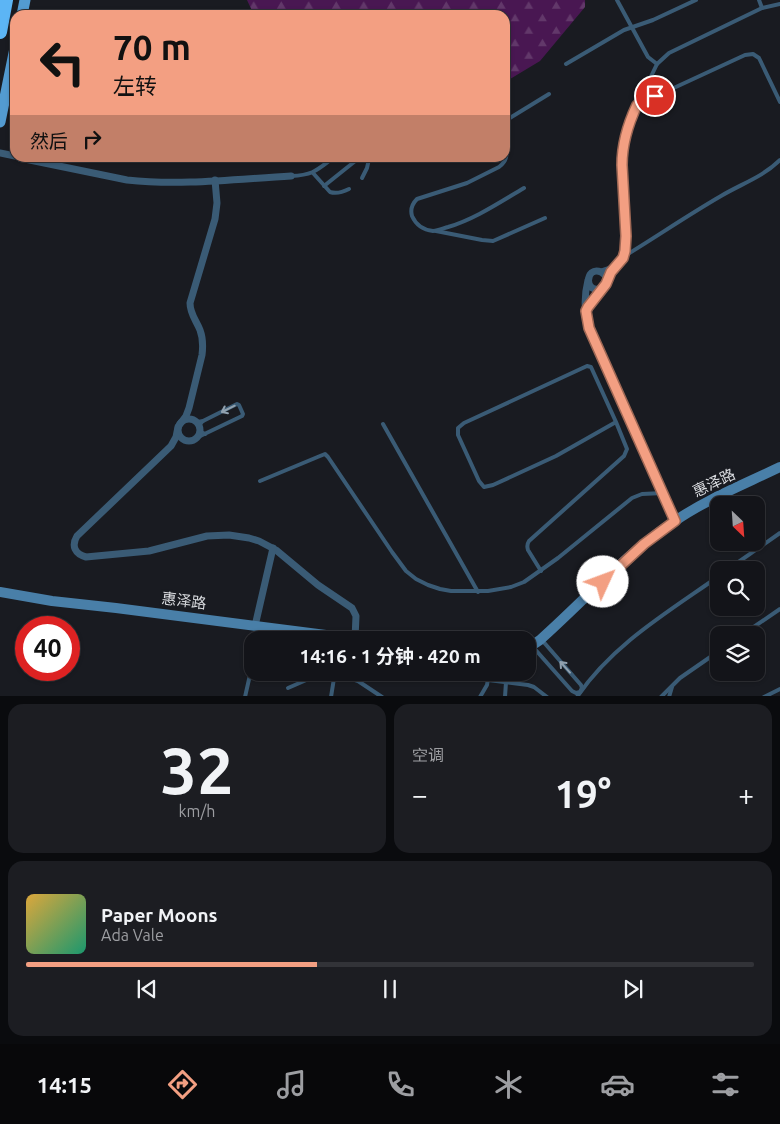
<!DOCTYPE html>
<html lang="zh">
<meta charset="utf-8">
<style>
body{margin:0;font-family:Ubuntu,"Noto Sans SC",sans-serif;background:#1c1d22;color:#f1f3f6;height:100vh;display:flex;flex-direction:column;font-size:19px;white-space:nowrap}
*{box-sizing:border-box;margin:0}
p{font-size:16px;color:#9d9ea2}
.icon{flex:none;width:28px;height:28px;fill:none;stroke:currentColor;stroke-width:2;stroke-linecap:round;stroke-linejoin:round}
.map{position:relative;height:696px;overflow:hidden}
.panel{display:flex;flex-direction:column;gap:8px;padding:8px;background:#0a0b0e;flex:1}
.panel>*{flex:none}
.guide{position:absolute;left:10px;top:10px;width:500px;height:152px;border-radius:15px;box-shadow:0 1px 4px #0004,0 0 0 1px #323338;background:#f39f82;color:#111;overflow:hidden}
.needle{width:32px;rotate:155deg}
.buttons{position:absolute;left:710px;top:496px;display:grid;gap:10px}
.buttons a{display:grid;place-items:center;width:55px;height:55px;border-radius:10px;background:#131419;box-shadow:0 1px 4px #0004,0 0 0 1px #323338;font-size:25px}
.speed{position:absolute;left:15px;top:616px;display:flex;gap:10px;font-size:25px;font-weight:700;text-align:center}
.speed>*{display:grid;place-content:center;width:65px;height:65px;border-radius:50%;background:#131419;box-shadow:0 1px 4px #0004,0 0 0 1px #323338;line-height:1}
.speed .limit{border:8px solid #d22;background:#fff;color:#111}
.pin{position:absolute;display:grid;place-items:center;width:42px;height:42px;color:#fff;margin:-21px;border:2px solid #fff;border-radius:50%;box-shadow:0 1px 5px #0007}
.me{position:absolute;width:55px;margin:-28px;rotate:47deg;stroke-linejoin:round;filter:drop-shadow(0 0 4px #0008)}
.turn{display:flex;align-items:center;gap:18px;height:105px;padding:0 20px;font-size:22px}
.turn .icon{width:65px;height:65px;stroke-width:2.5}
.turn b{display:block;font-size:35px;line-height:42px}
.then{display:flex;align-items:center;height:48px;padding:0 20px;background:#0003;gap:10px;font-size:19px}
.big{font-size:38px;font-weight:700;line-height:1.1}
.panel .widget{flex:1;display:flex;flex-direction:column;justify-content:center;gap:8px;min-width:0;padding:0 18px;border-radius:15px;background:#1c1d22}
.panel .dial{align-items:center;gap:0}
.dial b{font-size:65px;line-height:1}
.song{display:flex;align-items:center;gap:15px}
.cover{width:60px;height:60px;border-radius:8px;background:linear-gradient(135deg,hsl(40 70% 55%),hsl(160 70% 35%))}
.played{height:5px;border-radius:2px;background:linear-gradient(90deg,#f39f82 40%,#323338 40%)}
.keys{display:flex;justify-content:space-around;direction:ltr}
.heat{display:flex;justify-content:space-between;align-items:center;font-size:28px;direction:ltr}
.panel .tiles{flex:1;display:grid;gap:8px;grid-template-columns:1fr 1fr}
.widget:last-child{grid-column:span 2}
.trip{position:absolute;left:244px;top:631px;width:292px;height:50px;border-radius:15px;background:#131419;box-shadow:0 1px 4px #0004,0 0 0 1px #323338;font-weight:700;line-height:50px;text-align:center}
.menu{display:flex;height:80px;justify-content:space-around;align-items:center;background:#08080a;color:#9d9ea2}
.menu .icon{width:35px;height:35px}
.menu .selected{color:#f39f82}
.menu b{font-size:22px;color:#f1f3f6}
.map>svg:first-child{display:block}
</style>
<div class="map">
<svg width="780" height="697" viewBox="0 0 780 697">
<defs>
<pattern id="forest-firs" width="22" height="20" patternUnits="userSpaceOnUse" patternTransform="scale(1.25)"><rect width="22" height="20" fill="#491752"/><path d="M5 1l3.5 6h-7zM16 11l3.5 6h-7z" fill="#62386a"/></pattern>
</defs>
<rect width="100%" height="100%" fill="#191b21"/>
<!-- forest -->
<path fill="url(#forest-firs)" d="M 247,0 L 585,0 L 585,7 L 540,61 L 505,82 L 505,15 L 254,15 Z"/>
<g fill="none" stroke-linecap="round" stroke-linejoin="round">
<!-- lane -->
<g stroke="#3a5b75" stroke-width="4">
<path d="M 617,0 L 648,57 L 657,64"/>
<path d="M 759,0 L 762,8"/>
<path d="M 566,64 L 624,30 L 653,20 L 696,0"/>
<path d="M 637,105 L 745,55 L 753,54 L 759,58 L 780,102"/>
<path d="M 505,121 L 549,94"/>
<path d="M 505,144 C 508,154 507,161 499,167 L 467,183 L 417,199 C 412,204 410,209 412,216 C 416,225 424,230 433,231 C 438,231 444,228 448,227 C 475,219 500,202 524,188"/>
<path d="M 363,158 L 377,161 L 397,158"/>
<path d="M 313,173 L 330,192 C 336,194 343,192 349,189"/>
<path d="M 291,176 C 313,175 316,171 333,158"/>
<path d="M 362,178 L 367,168 L 369,159"/>
<path d="M 324,186 L 359,158"/>
<path d="M 436,231 L 482,240 L 493,241 L 545,218"/>
<path d="M 623,257 C 656,237 688,215 721,196 C 741,184 763,177 780,160"/>
<path d="M 600,271 L 609,268 L 614,265"/>
<path d="M 608,278 L 614,267 L 623,257 L 626,244 L 622,165 L 622,155 L 625,136 L 633,114 L 657,64 L 669,53 L 762,8 L 780,4"/>
<path d="M 193,420 L 198,422 L 203,421 L 237,404 L 239,405 L 243,414 L 242,416 L 194,439"/>
<path d="M 203,421 C 199,424 198,428 201,432 L 205,434"/>
<path d="M 383,424 L 478,592"/>
<path d="M 260,481 L 320,456 L 325,454 L 328,457 L 392,552 L 406,571 L 416,579 L 428,585 L 440,589 L 451,591 L 488,591 L 511,587 L 524,582 L 558,558 L 632,498 L 642,494 L 663,493"/>
<path d="M 727,570 L 780,533"/>
<path d="M 541,571 L 528,550 C 527,547 527,544 529,541 L 624,456 L 627,449 L 616,422 L 556,456 L 493,485 L 484,487 L 479,481 L 458,435 L 458,428 L 464,423 L 587,366 L 591,367 L 616,422"/>
<path d="M 742,635 L 780,609"/>
<path d="M 533,647 L 572,691 L 576,693 L 580,692 L 582,688 L 581,685 L 541,639"/>
<path d="M 320,672 L 346,677 L 358,681 L 382,697"/>
<path d="M 488,680 L 528,685 L 534,687 L 547,697"/>
<path d="M 288,688 L 320,674"/>
<path d="M 245,697 L 252,666"/>
<path d="M 331,697 L 335,672"/>
<path d="M 480,697 L 487,685 L 489,672"/>
<path d="M 505,697 L 506,682"/>
<path d="M 577,697 C 613,644 668,612 719,576"/>
<path d="M 661,697 L 680,678 L 719,651"/>
<path d="M 669,697 L 672,687"/>
<path d="M 764,697 L 780,689"/>
</g>
<!-- street -->
<g stroke="#3a5b75" stroke-width="7">
<path d="M 0,153 L 15,156"/>
<path d="M 20,158 L 127,180 C 181,186 237,179 291,176"/>
<path d="M 588,280 C 584,296 584,312 589,328 L 675,521"/>
<path d="M 586,311 C 590,302 608,287 606,278 C 606,275 604,274 601,272 C 585,265 583,296 603,288"/>
<circle cx="189" cy="430" r="11"/>
<path d="M 180,424 L 186,416 L 189,408 L 202,355 C 203,347 203,338 200,330 C 196,320 190,314 190,303 L 215,219 L 217,203 L 215,180"/>
<path d="M 178,427 L 176,437 L 171,446 L 77,536 C 71,546 75,554 86,557 L 149,551 L 207,536 L 229,535 L 249,538 L 259,541 L 276,550 L 318,585 L 352,608 L 356,616 L 355,639"/>
<path d="M 255,626 L 273,548"/>
</g>
<!-- secondary -->
<g stroke="#497fa8" stroke-width="10">
<path d="M 0,592 L 52,601 L 116,608 L 365,640"/>
<path d="M 528,648 L 540,640 C 585,600 625,554 675,521 C 707,499 745,484 780,467"/>
</g>
<!-- primary -->
<g stroke="#539bd1" stroke-width="11">
<path d="M 22,15 L 25,0"/>
<path d="M 0,122 L 15,48"/>
</g>
<!-- highway -->
<path stroke="#5cb5f5" stroke-width="14" d="M 0,32 L 6,0"/>
</g>
<!-- one-way arrows -->
<defs><path id="oneway-shaft" d="M-6 0H5M1.5-3L5.5 0L1.5 3" fill="none" stroke-width="1.6" stroke-linecap="round" stroke-linejoin="round" transform="scale(1.25)"/></defs>
<g stroke="#91a1af">
<use href="#oneway-shaft" transform="translate(228 409) rotate(154)"/>
<use href="#oneway-shaft" transform="translate(565 667) rotate(-132)"/>
</g>
<g fill="none" stroke-linecap="round" stroke-linejoin="round">
<!-- route casing -->
<g stroke="#9e6754" stroke-width="12">
<path id="route" d="M 603,582 L 644,544 L 675,521 L 589,328 L 586,311 L 588,307 L 606,284 L 611,272 L 623,258 L 625,251 L 626,236 L 622,165 C 622,143 628,124 637,105 L 655,96"/>
</g>
<!-- route -->
<use href="#route" stroke="#f39f82" stroke-width="9"/>
</g>
<g text-anchor="middle" stroke-width="5" stroke-linejoin="round" paint-order="stroke">
<!-- street labels -->
<g font-size="15" fill="#d8dade" stroke="#191b21">
<text transform="translate(714 483) rotate(-26)" y="5">惠泽路</text>
<text transform="translate(184 601) rotate(7)" y="5">惠泽路</text>
</g>
</g>
</svg>
<div class="buttons">
<a><svg class="needle" viewBox="-14 -14 28 28"><path d="M0-13l5 13h-10z" fill="#e53935"/><path d="M0 13l5-13h-10z" fill="#9d9ea2"/></svg></a>
<a><svg class="icon" aria-label="search" viewBox="0 0 24 24"><circle cx="10" cy="10" r="6"/><path d="M15 15l6 6"/></svg></a>
<a><svg class="icon" aria-label="layers" viewBox="0 0 24 24"><path d="M12 4l9 5-9 5-9-5zM3 14l9 5 9-5"/></svg></a>
</div>
<div class="speed"><div class="limit">40</div></div>
<div class="pin" style="left:655px;top:96px;background:#d93025"><svg class="icon" aria-label="arrive" viewBox="0 0 24 24"><path d="M6 21V4h12l-3 4 3 4H6"/></svg></div>
<svg class="me" style="left:603px;top:582px" viewBox="-20 -20 40 40"><circle r="19" fill="#fff"/><path d="M0-13L10 11 0 6-10 11z" fill="#f39f82"/></svg>
<div class="trip">14:16 · 1 分钟 · 420 m</div>
<div class="guide">
<div class="turn"><svg class="icon" aria-label="left" viewBox="0 0 24 24"><path d="M17 20v-9H6M10 6l-5 5 5 5"/></svg><div><b>70 m</b>左转</div></div>
<div class="then">然后<svg class="icon" aria-label="right" viewBox="0 0 24 24"><path d="M7 20v-9h11M14 6l5 5-5 5"/></svg></div>
</div>
</div>
<section class="panel">
<div class="tiles">
<div class="widget dial"><b>32</b><p>km/h</p></div>
<div class="widget"><p>空调</p>
<div class="heat"><a>−</a><b class="big">19°</b><a>+</a></div>
</div>
<div class="widget">
<div class="song"><i class="cover"></i><div><b>Paper Moons</b><p>Ada Vale</p></div></div>
<div class="played"></div>
<div class="keys"><svg class="icon" aria-label="previous" viewBox="0 0 24 24"><path d="M18 5L8 12l10 7zM5 5v14"/></svg><svg class="icon" aria-label="pause" viewBox="0 0 24 24"><path d="M8 5v14M16 5v14"/></svg><svg class="icon" aria-label="next" viewBox="0 0 24 24"><path d="M6 5l10 7-10 7zM19 5v14"/></svg></div>
</div>
</div>
</section>
<nav class="menu">
<b>14:15</b>
<svg class="icon selected" aria-label="directions" viewBox="0 0 24 24"><path d="M12 3l9 9-9 9-9-9zM9 14v-3h6M13 9l2 2-2 2"/></svg>
<svg class="icon" aria-label="music" viewBox="0 0 24 24"><path d="M9 18V5l10-2v13"/><circle cx="6" cy="18" r="3"/><circle cx="16" cy="16" r="3"/></svg>
<svg class="icon" aria-label="phone" viewBox="0 0 24 24"><path d="M5 4h4l2 5-3 2q2 4 5 5l2-3 5 2v4C11 20 4 13 5 4z"/></svg>
<svg class="icon" aria-label="climate" viewBox="0 0 24 24"><path d="M12 3v18M4 7l16 10M4 17L20 7"/></svg>
<svg class="icon" aria-label="car" viewBox="0 0 24 24"><path d="M5 17H2v-5l4-1 3-4h7l3 4 3 1v5h-3M9 17h6M6 11h13"/><circle cx="7" cy="17" r="2"/><circle cx="17" cy="17" r="2"/></svg>
<svg class="icon" aria-label="filters" viewBox="0 0 24 24"><path d="M4 7h16M4 17h16"/><circle cx="9" cy="7" r="2"/><circle cx="15" cy="17" r="2"/></svg>
</nav>
